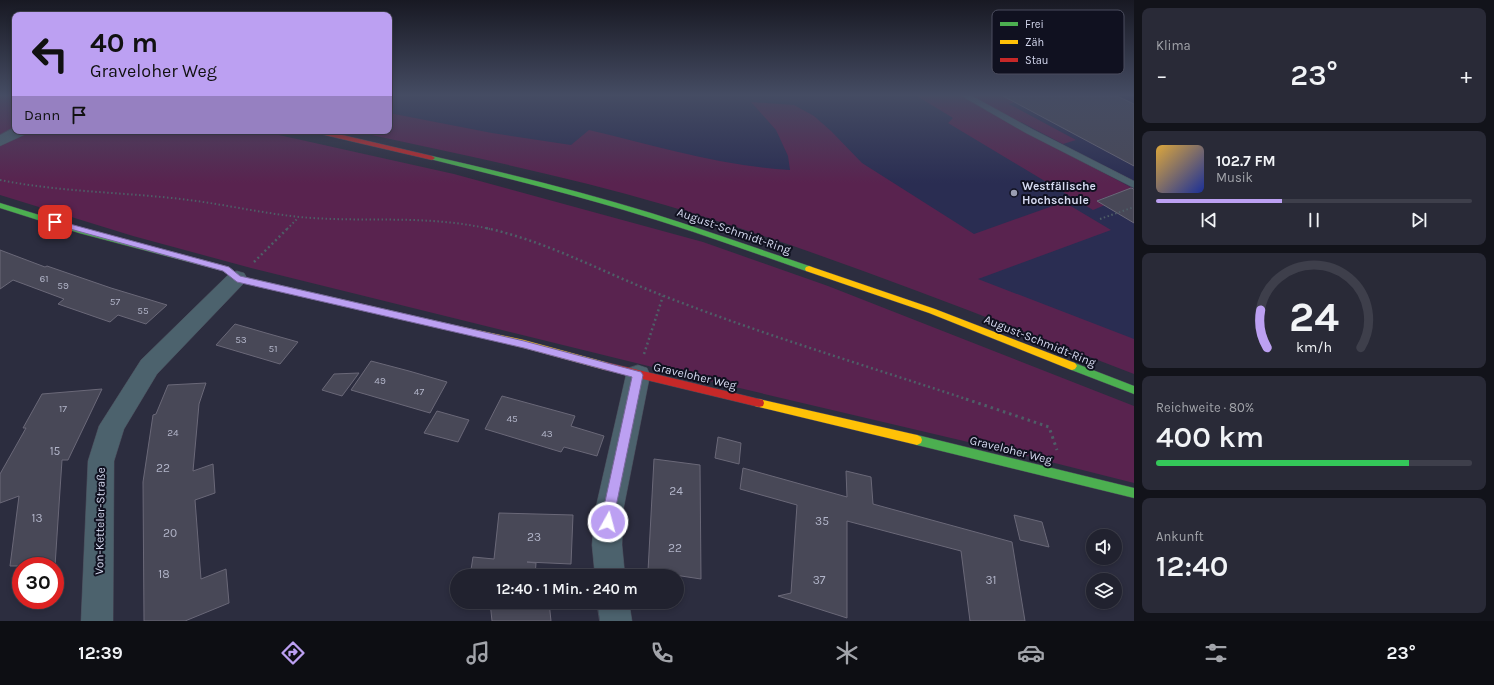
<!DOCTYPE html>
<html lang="de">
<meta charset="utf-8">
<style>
body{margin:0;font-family:Karla,sans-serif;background:#292a37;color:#f1f3f6;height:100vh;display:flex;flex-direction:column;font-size:15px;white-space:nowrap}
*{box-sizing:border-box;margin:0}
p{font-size:13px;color:#a2a4aa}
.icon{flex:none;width:22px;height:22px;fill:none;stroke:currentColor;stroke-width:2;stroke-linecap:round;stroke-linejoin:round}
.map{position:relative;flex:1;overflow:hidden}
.sheet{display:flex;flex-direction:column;gap:8px;padding:8px;background:#12131a;width:360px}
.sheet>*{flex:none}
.hud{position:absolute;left:12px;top:12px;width:380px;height:122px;border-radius:8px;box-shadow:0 2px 6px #0003,0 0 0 1px #3e3f4b;background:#bca0f2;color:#111;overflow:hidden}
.tools{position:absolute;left:1086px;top:529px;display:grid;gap:8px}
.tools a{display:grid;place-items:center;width:36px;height:36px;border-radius:50%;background:#21222f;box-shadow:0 2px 6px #0003,0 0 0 1px #3e3f4b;font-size:20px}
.speed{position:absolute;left:12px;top:557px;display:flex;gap:8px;font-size:20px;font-weight:700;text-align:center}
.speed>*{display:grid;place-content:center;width:52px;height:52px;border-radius:50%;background:#21222f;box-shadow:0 2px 6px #0003,0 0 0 1px #3e3f4b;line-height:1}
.speed .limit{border:6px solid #d22;background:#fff;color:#111}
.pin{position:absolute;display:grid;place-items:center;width:34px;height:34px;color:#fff;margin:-17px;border-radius:8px;box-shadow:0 2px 6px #0006}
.me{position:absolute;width:44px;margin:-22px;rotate:7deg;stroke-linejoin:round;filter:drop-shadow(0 0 3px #0008)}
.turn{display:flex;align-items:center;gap:14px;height:84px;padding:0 12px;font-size:18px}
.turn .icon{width:52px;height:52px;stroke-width:2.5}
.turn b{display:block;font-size:28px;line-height:34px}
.then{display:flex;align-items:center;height:38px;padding:0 12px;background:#0003;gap:8px;font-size:15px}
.big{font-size:30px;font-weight:600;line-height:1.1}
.sheet .widget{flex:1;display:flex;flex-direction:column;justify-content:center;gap:6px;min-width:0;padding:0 14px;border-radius:8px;background:#292a37}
.sheet .dial{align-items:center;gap:0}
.dial svg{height:104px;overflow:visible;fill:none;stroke:#3e3f4b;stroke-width:7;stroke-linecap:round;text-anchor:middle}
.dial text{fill:#f1f3f6;stroke:none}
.song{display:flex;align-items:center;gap:12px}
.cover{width:48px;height:48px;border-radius:6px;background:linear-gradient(135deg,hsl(40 70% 55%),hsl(230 70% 35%))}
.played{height:4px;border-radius:2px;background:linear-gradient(90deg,#bca0f2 40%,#3e3f4b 40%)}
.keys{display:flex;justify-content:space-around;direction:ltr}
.heat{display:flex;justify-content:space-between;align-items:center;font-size:22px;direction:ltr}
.charge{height:6px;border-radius:3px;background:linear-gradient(90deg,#34c759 80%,#3e3f4b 0)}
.trip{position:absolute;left:450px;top:569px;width:234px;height:40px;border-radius:20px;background:#21222f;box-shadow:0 2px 6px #0003,0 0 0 1px #3e3f4b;font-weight:600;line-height:40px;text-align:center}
.dock{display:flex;height:64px;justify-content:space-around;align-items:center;background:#0d0e13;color:#a2a4aa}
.dock .icon{width:28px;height:28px}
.dock .active{color:#bca0f2}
.dock b{font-size:18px;color:#f1f3f6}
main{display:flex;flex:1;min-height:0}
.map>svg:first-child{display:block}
</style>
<main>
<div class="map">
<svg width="1134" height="621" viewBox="0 0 1134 621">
<rect width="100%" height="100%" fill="#2c2d3f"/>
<!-- built -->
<path fill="#2a2d52" d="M 389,96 L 1134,96 L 1134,356 L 905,268 L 389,117 Z"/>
<!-- green -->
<g fill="#59234f">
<path d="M 0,96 L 15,96 L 15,131 L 261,131 L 454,174 L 703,242 L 828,286 L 1134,406 L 1134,483 L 1019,454 L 701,379 L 251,268 L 133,236 L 0,195 Z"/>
<path d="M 917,96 L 1003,96 L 1014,102 L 1009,104 L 1076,140 L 1063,144 L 1021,122 L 1014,125 L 1134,189 L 1125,192 L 1127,200 L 1115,194 L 1098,200 L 1105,205 L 1093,210 L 948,123 L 953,118 Z"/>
<path d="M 751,102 L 794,105 L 814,116 L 831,131 L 862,163 L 974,234 L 1064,202 L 1111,230 L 978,279 L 1134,339 L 1134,374 C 979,315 825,252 665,205 C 563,175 458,154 353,131 L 389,131 L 389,113 L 492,133 L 571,145 L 589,130 C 656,146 721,166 790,170 L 788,156 L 776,130 Z"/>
</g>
<!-- building -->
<g fill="#484857" stroke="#6a6878">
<path d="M 1003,96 L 1117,96 L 1134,104 L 1134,166 Z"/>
<path d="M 1131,188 L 1134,189 L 1134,223 L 1097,201 Z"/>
<path d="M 0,250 L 45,267 L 47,266 L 111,288 L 167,305 L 146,324 L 118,315 L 110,322 L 58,304 L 64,299 L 13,280 L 0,289 Z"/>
<path d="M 235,324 L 266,333 L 298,342 L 280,364 L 216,345 Z"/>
<path d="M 371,361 L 409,371 L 447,382 L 430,413 L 351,390 Z"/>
<path d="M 359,373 L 342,396 L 322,390 L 334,374 Z"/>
<path d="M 206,383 L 199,404 L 193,471 L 213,464 L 215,493 L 195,500 L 201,579 L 226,569 L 229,603 L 185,621 L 144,621 L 143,482 L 153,415 L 156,414 L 168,385 Z"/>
<path d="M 102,389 L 68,460 L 62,460 L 55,566 L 10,566 L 19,496 L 0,503 L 0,474 L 26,428 L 23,428 L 42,394 Z"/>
<path d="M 502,396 L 575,416 L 571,426 L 604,436 L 597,456 L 564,447 L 561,452 L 485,429 Z"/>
<path d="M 437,411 L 469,420 L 458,442 L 424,433 Z"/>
<path d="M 718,437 L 741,443 L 739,464 L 715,458 Z"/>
<path d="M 654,459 L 700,465 L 701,579 L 648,571 Z"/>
<path d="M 743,468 L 847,497 L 846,471 L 871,477 L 873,504 L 1012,542 L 1025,621 L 970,621 L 961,551 L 847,521 L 847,618 L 778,596 L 791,593 L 797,505 L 740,489 Z"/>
<path d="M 499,513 L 573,515 L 571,564 L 527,562 L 536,563 L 535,576 L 470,576 L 473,557 L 494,559 Z"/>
<path d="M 1014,515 L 1042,522 L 1049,547 L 1020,540 Z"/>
<path d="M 490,602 L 549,602 L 551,621 L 492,621 Z"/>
</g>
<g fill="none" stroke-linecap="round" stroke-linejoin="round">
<!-- lane casing -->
<g stroke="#494a59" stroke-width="1">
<path id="lane" d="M 962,96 L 972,96 L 1032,129 L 1134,181 L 1134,188 L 1026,133 Z"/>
</g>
<!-- street casing -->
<g stroke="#494a59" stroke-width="1">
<g id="street">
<path d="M 15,127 L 15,131 L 28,131 L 26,134 L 0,146 L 0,135 Z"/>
<path d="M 237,271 L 244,273 L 247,278 L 244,283 L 157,374 L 124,429 L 114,461 L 113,621 L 81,621 L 88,461 L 99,426 L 141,360 L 230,273 Z"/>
<path d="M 638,365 L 647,368 L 650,375 L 623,511 L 622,545 L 625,576 L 595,576 L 592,545 L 595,511 L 626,375 L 629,368 Z"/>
<path d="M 597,602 L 629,602 L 632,621 L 600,621 Z"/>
</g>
</g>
<!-- fast casing -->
<g stroke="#494a59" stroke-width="1">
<g id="fast">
<path d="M 432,156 C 506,173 579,191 651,213 C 705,230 759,249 812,267 L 813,269 L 812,271 L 806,271 C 746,250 685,228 624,210 C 560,191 495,175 430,159 L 430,157 Z"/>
<path d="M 0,203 L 85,229 L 229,267 L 240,276 L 458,326 L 461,327 L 463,329 L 461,331 L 458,332 L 237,281 L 223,271 L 79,233 L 0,208 Z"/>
<path d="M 1072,362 L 1134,386 L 1134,394 L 1069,369 L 1067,366 L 1069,363 Z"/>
<path d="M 917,435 L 1134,488 L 1134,498 L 917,445 L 913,443 L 912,440 L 913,437 Z"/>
</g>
</g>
<!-- slow casing -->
<g stroke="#494a59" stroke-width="1">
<g id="slow">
<path d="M 809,266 L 935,309 L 1075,363 L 1077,366 L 1075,369 L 1072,370 L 1069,369 L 929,313 L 806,271 L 805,269 L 806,267 Z"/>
<path d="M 458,326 L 524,340 L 605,362 L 608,363 L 610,366 L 608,369 L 605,370 L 524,348 L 455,331 L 453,329 L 455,327 Z"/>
<path d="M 759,399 L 917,435 L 921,437 L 922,440 L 921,443 L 917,445 L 759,407 L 755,406 L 754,403 L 755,400 Z"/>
</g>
</g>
<!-- jam casing -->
<g stroke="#494a59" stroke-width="1">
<g id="jam">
<path d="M 313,131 L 325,131 L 432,156 L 435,158 L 432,160 L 316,133 Z"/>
<path d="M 605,362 L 759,399 L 763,400 L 764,403 L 763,406 L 759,407 L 605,370 L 602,369 L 600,366 L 602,363 Z"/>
</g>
</g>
<!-- path-far2 -->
<g stroke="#4e5e67" stroke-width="2" stroke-dasharray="1.5 2.5" stroke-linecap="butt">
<path d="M 0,180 C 60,192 120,192 181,199 C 225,204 268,215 312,218 C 374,222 428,215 490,229"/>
<path d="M 1100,219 L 1134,207"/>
<path d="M 287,229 L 298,218"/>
</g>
<!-- path-far1 -->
<g stroke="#4e5e67" stroke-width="2.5" stroke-dasharray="2 3" stroke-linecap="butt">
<path d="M 486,228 C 549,242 604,273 664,296 C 764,335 867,366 969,400"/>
<path d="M 254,262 L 288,228"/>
<path d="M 644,354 L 663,296"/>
</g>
<!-- path -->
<path stroke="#4e5e67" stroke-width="3" stroke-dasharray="2.5 4" stroke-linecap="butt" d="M 966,399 L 1049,427 L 1057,450"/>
<!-- lane -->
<use href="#lane" fill="#4c626d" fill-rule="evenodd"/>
<!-- street -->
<use href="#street" fill="#4c626d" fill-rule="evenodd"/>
<!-- fast -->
<use href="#fast" fill="#4caf50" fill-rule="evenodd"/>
<!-- slow -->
<use href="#slow" fill="#ffc107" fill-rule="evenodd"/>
<!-- jam -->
<use href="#jam" fill="#c62828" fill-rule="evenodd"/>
</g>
<!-- sky -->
<linearGradient id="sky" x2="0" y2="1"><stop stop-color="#181923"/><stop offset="0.52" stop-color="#454c63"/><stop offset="1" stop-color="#454c63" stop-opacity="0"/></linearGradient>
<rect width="1134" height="183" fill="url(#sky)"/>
<!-- route -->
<path fill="#bca0f2" stroke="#7a689d" d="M 52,220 L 55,220 L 229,267 L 240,276 L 524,341 L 641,372 L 643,375 L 612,526 L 608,528 L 604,526 L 602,522 L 603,511 L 632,377 L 524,348 L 237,282 L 223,271 L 52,224 Z"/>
<!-- markers -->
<circle fill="#9a9db1" stroke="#101120" stroke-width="1.5" cx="1014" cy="193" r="4"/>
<g text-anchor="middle" stroke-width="4" stroke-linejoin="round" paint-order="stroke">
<!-- number labels -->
<g font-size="10" fill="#b2b5c9">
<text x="44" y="282">61</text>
<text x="63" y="289">59</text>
<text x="115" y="305">57</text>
<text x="143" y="314">55</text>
<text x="241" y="343">53</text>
<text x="273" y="352">51</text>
<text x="380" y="384">49</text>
<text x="419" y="395">47</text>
<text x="63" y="412">17</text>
<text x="512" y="422">45</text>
<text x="173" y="436">24</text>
<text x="547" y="437">43</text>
</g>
<!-- poi labels -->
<g font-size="12" font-weight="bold" fill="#d5d9ef" stroke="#101120" text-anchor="start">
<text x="1022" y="190">Westfälische<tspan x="1022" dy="14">Hochschule</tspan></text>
</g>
<!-- street labels -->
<g font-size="12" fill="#d5d9ef" stroke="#101120">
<text transform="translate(734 231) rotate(19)" y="4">August-Schmidt-Ring</text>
<text transform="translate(1040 341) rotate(22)" y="4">August-Schmidt-Ring</text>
<text transform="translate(695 376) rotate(13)" y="4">Graveloher Weg</text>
<text transform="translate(1011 450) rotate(14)" y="4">Graveloher Weg</text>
<text transform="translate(100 521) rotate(-89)" y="4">Von-Ketteler-Straße</text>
</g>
<!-- near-number labels -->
<g font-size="12" fill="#b2b5c9">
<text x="55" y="455">15</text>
<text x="163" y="472">22</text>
<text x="676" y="495">24</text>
<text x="37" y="522">13</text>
<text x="822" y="525">35</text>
<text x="170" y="537">20</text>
<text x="534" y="541">23</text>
<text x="675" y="552">22</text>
<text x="164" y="578">18</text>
<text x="819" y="584">37</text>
<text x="991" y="584">31</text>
</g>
</g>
<!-- legend -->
<rect x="992" y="10" width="132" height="64" rx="6" fill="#101120" stroke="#4b4d5e" stroke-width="1"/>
<rect x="1000" y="22" width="18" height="4" fill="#4caf50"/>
<rect x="1000" y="40" width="18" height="4" fill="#ffc107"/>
<rect x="1000" y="58" width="18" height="4" fill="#c62828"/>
<g font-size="11" fill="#d5d9ef">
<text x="1025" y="28">Frei</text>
<text x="1025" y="46">Zäh</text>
<text x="1025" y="64">Stau</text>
</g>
</svg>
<div class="tools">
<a><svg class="icon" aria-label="sound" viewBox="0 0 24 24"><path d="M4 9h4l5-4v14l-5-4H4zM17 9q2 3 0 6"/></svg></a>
<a><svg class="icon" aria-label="layers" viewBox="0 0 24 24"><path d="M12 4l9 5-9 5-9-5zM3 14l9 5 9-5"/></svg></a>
</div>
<div class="speed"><div class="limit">30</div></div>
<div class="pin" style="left:55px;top:222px;background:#d93025"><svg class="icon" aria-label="arrive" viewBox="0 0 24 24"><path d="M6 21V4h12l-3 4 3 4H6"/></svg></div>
<svg class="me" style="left:608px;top:522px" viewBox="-20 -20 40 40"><circle r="17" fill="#bca0f2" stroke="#fff" stroke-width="3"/><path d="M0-11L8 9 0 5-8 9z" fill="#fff"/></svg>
<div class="trip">12:40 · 1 Min. · 240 m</div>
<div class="hud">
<div class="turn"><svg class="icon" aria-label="left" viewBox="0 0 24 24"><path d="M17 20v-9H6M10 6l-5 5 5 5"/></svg><div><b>40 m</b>Graveloher Weg</div></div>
<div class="then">Dann<svg class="icon" aria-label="arrive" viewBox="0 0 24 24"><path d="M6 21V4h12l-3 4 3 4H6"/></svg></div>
</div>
</div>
<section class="sheet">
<div class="widget"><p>Klima</p>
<div class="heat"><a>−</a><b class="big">23°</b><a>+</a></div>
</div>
<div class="widget">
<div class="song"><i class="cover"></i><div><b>102.7 FM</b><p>Musik</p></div></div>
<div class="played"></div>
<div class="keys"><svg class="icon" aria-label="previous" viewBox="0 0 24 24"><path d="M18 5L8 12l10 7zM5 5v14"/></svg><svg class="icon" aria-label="pause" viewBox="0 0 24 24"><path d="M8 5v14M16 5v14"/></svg><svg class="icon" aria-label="next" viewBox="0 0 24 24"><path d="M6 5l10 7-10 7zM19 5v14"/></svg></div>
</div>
<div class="widget dial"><svg viewBox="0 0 100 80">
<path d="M14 69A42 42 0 1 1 86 69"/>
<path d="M14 69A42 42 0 0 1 9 40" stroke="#bca0f2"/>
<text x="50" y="56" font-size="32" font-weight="700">24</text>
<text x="50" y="72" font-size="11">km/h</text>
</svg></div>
<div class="widget"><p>Reichweite · 80%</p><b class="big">400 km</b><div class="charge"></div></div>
<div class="widget"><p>Ankunft</p><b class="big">12:40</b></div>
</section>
</main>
<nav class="dock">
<b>12:39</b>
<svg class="icon active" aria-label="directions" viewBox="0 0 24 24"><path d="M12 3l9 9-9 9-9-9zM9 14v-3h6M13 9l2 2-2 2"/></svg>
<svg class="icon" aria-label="music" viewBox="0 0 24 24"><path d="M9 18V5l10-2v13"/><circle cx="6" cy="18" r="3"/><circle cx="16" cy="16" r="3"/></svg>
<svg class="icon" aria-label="phone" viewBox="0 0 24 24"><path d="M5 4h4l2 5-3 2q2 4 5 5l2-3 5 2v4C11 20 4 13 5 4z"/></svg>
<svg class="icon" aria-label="climate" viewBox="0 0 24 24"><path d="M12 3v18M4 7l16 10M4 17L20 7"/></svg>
<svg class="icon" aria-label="car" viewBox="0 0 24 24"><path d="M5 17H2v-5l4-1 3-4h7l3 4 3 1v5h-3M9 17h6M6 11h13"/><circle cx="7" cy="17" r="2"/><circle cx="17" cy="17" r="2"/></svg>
<svg class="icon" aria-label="filters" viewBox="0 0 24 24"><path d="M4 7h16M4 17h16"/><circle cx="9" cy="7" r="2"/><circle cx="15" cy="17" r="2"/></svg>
<b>23°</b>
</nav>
